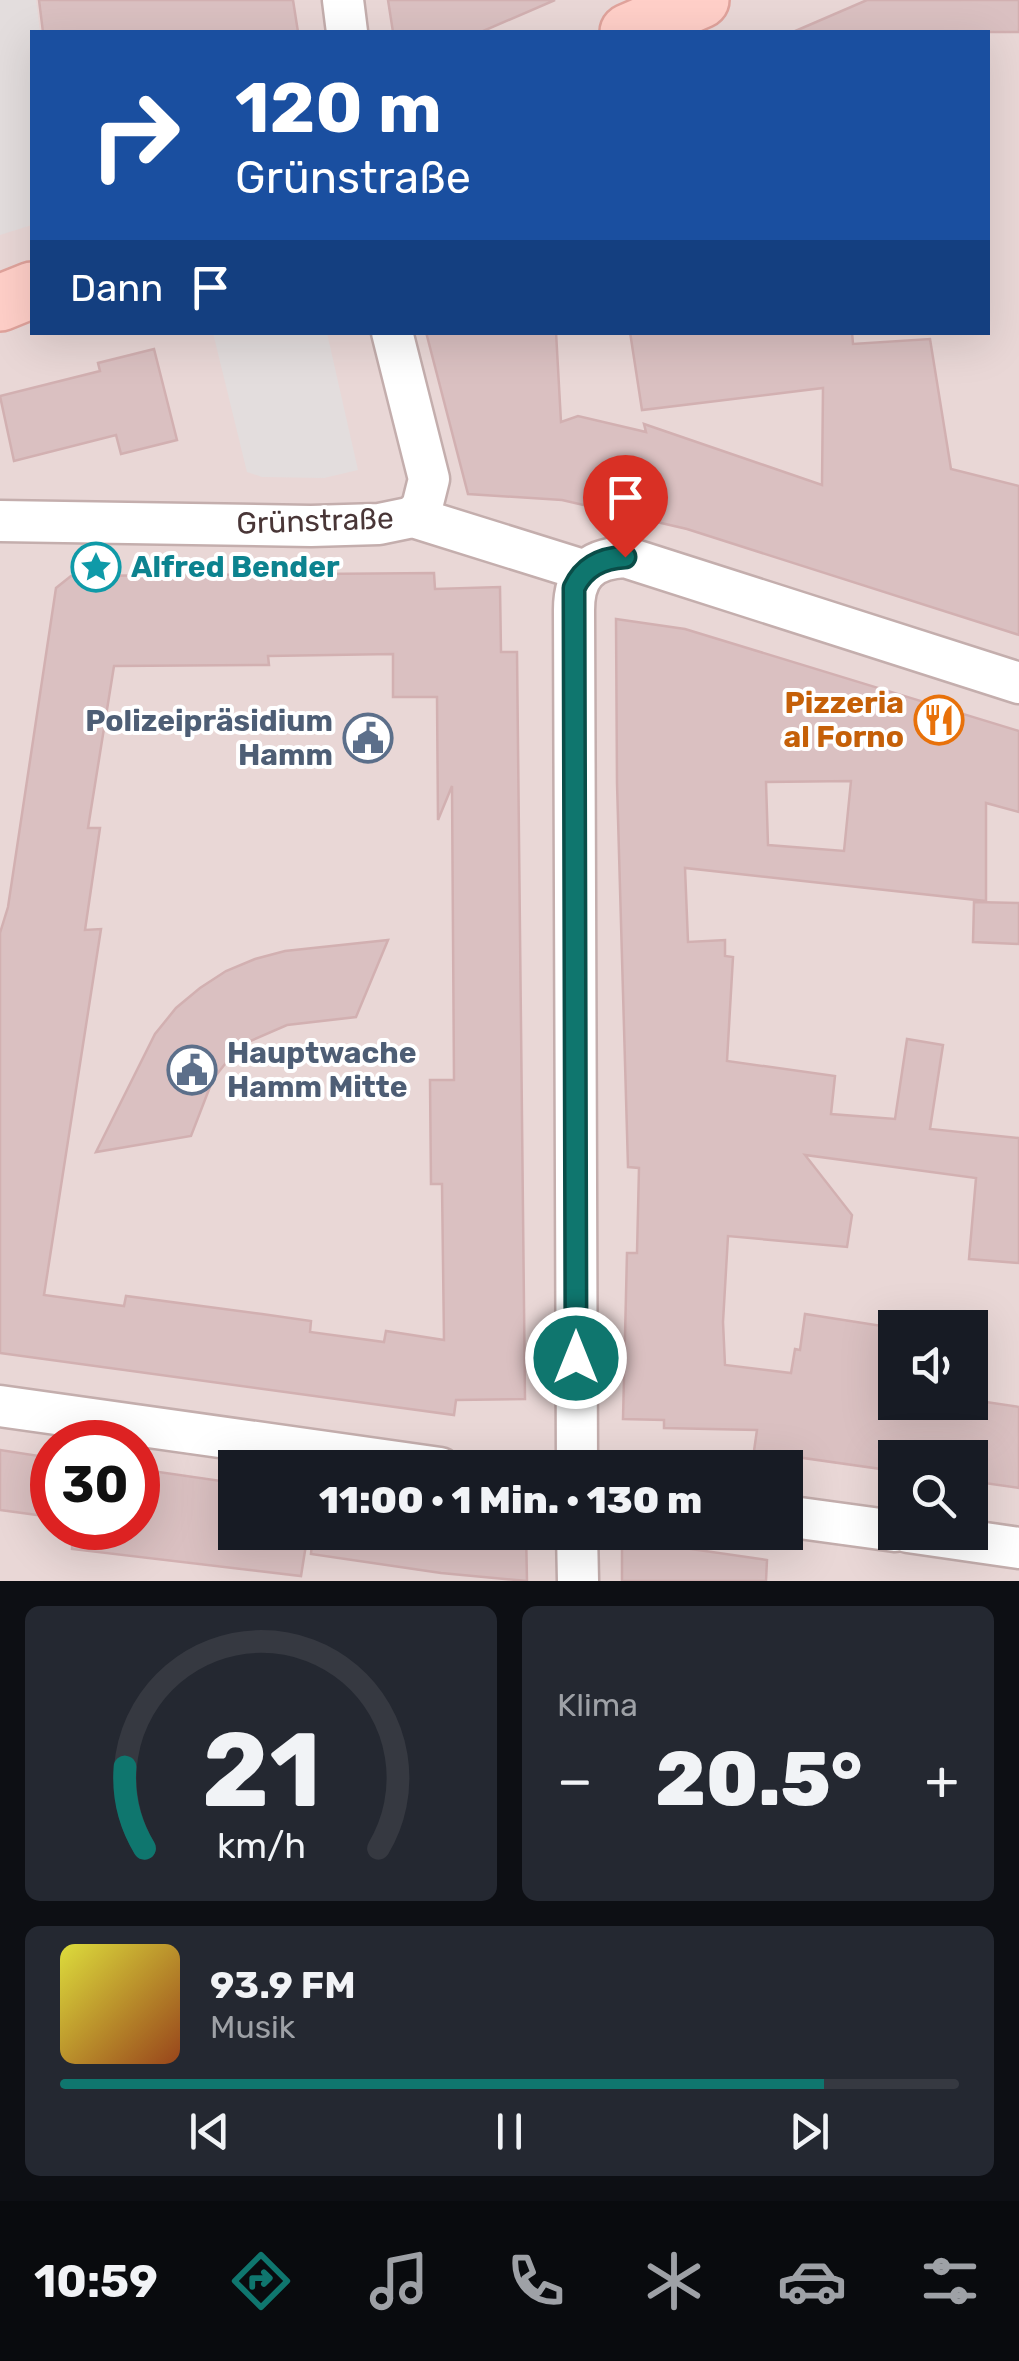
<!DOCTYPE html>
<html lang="de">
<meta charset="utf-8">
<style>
body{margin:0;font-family:Rubik,sans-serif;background:#242831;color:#f1f3f6;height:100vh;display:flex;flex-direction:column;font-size:38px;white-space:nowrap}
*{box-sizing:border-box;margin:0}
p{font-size:32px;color:#9ea1a6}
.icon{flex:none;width:55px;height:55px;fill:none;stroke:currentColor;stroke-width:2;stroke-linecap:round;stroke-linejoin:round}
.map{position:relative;height:1581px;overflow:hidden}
.details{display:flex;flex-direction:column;gap:25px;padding:25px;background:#0d0f14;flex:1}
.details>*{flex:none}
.top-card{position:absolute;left:30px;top:30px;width:960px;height:305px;border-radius:0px;box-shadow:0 10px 40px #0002;background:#1a4fa0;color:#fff;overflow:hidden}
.tools{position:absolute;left:878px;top:1310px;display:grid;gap:20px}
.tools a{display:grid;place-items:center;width:110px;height:110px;border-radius:0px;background:#171b24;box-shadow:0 10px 40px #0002;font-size:50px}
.speed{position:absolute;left:30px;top:1420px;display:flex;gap:20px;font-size:50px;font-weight:700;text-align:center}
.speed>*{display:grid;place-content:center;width:130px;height:130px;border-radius:50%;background:#171b24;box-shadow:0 10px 40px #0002;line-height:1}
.speed .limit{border:15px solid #d22;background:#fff;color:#111}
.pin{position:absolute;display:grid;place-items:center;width:85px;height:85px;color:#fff;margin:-102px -42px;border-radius:50% 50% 50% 0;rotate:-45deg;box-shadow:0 0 10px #0007}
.pin .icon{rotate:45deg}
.me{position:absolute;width:110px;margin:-55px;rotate:0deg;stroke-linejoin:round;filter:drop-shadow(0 0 8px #0008)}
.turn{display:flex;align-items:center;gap:35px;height:210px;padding:0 40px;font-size:45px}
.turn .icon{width:130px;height:130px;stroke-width:2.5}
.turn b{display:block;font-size:70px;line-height:85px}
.then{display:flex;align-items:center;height:95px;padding:0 40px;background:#0003;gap:20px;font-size:38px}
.big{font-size:75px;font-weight:800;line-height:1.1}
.details .widget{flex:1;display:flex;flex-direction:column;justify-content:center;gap:15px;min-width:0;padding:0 35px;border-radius:15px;background:#242831}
.details .dial{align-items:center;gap:0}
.dial svg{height:260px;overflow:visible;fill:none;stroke:#363941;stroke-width:7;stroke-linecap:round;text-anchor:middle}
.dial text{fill:#f1f3f6;stroke:none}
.song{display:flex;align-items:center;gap:30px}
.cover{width:120px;height:120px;border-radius:15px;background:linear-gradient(135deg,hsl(60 70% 55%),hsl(20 70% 35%))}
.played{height:10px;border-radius:5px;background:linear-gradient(90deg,#0f766e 85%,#363941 85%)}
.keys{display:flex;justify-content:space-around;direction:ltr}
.heat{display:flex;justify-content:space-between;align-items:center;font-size:55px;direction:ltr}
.details .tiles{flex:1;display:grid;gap:25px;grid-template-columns:1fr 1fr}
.widget:last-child{grid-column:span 2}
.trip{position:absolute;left:218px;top:1450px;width:585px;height:100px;border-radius:0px;background:#171b24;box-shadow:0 10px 40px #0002;font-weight:800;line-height:100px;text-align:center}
.tabs{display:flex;height:160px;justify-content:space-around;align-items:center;background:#090b0e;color:#9ea1a6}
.tabs .icon{width:70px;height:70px}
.tabs .selected{color:#0f766e}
.tabs b{font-size:45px;color:#f1f3f6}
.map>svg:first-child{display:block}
</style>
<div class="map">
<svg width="1019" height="1581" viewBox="0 0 1019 1581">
<rect width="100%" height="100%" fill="#f5e9e8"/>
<!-- residential -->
<path fill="#e9d7d6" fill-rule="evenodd" d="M 0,0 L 1019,0 L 1019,1581 L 0,1581 ZM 32,32 L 988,32 L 988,332 L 32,332 ZM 895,1328 L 970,1328 L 970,1402 L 895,1402 ZM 52,1442 L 138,1442 L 138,1528 L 52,1528 ZM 895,1458 L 970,1458 L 970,1532 L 895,1532 ZM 235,1468 L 785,1468 L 785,1532 L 235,1532 Z"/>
<!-- parking -->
<g fill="#e3dddd">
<path d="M 0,0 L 36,0 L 40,32 L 32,32 L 32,225 L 0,235 Z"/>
<path d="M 213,333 L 327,333 L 358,470 L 324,478 L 262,477 L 247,472 Z"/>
</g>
<!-- building -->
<g fill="#dac0c1" stroke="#d2b0b1" stroke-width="2.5" fill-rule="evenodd">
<path d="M 39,0 L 293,0 L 298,32 L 43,32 Z"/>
<path d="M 388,0 L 555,0 L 481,32 L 393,32 Z"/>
<path d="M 867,0 L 1019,0 L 1019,32 L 793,32 Z"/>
<path d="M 426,332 L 556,332 L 561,422 L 578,416 L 646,432 L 644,424 L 822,485 L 823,388 L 642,410 L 630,332 L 852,332 L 853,344 L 930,339 L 951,469 L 1019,486 L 1019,635 L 687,529 L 562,500 L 468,494 Z"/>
<path d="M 154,349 L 177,440 L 121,454 L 116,435 L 14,461 L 0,396 L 100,371 L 98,363 Z"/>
<path d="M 434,573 L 435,589 L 500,587 L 501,652 L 517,652 L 525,1399 L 456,1400 L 454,1415 L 0,1353 L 0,933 L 8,907 L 56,588 L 71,576 ZM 393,654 L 393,697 L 437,697 L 438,820 L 452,786 L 454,1080 L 430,1080 L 431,1184 L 442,1184 L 444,1340 L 386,1331 L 384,1342 L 310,1332 L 311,1321 L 262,1314 L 126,1296 L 124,1306 L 44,1295 L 101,929 L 85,930 L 100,828 L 88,828 L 114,666 L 269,665 L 268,656 Z"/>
<path d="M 616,619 L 685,629 L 1019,731 L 1019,812 L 986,803 L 986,901 L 685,868 L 688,942 L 725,940 L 725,956 L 733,957 L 727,1061 L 835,1076 L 831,1114 L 895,1119 L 907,1039 L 943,1045 L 930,1129 L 1019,1138 L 1019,1263 L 969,1259 L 976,1178 L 805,1155 L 852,1215 L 847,1247 L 728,1236 L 723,1322 L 725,1365 L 791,1373 L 795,1349 L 800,1350 L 805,1314 L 895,1328 L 895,1402 L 986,1402 L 1019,1407 L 1019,1488 L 970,1481 L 970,1458 L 895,1458 L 895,1471 L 754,1451 L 757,1430 L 664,1428 L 664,1420 L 623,1419 L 627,1253 L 637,1253 L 639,1168 L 628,1167 L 617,783 ZM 851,781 L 844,851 L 768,845 L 766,782 Z"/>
<path d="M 974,902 L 1019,903 L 1019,944 L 973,942 Z"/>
<path d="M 388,940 L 356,1017 L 287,1025 L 248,1042 L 229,1059 L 213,1079 L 191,1136 L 96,1152 L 155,1034 L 176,1008 L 200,988 L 226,971 L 255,959 L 285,951 Z"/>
<path d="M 0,1450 L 52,1458 L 52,1517 L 0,1510 Z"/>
<path d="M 138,1469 L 235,1483 L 235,1532 L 308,1532 L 301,1576 L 72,1549 L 73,1528 L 138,1528 Z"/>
<path d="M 313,1532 L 526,1532 L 527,1581 L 441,1573 L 311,1554 Z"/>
<path d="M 622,1539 L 767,1560 L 766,1581 L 622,1581 Z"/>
</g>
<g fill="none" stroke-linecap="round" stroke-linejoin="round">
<!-- street casing -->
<g stroke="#c4aead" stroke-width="45">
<g id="street">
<path d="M 343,0 L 347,32"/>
<path d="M 392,332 L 429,479 L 422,507 L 413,517"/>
<path d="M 0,521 L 311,526 L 379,524 L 413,517 L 586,571"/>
<path d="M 0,1406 L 440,1468"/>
<path d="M 577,1468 L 574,610 C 574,575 589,559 625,557 L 1019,683"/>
<path d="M 785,1516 L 895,1531"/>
<path d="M 577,1532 L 578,1581"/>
<path d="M 908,1532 L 1019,1548"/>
</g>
</g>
<!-- secondary casing -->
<g stroke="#e0a39c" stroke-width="60">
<g id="secondary">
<path d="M 628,32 L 701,0"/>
<path d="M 0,303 L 32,290"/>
</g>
</g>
<!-- street -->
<use href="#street" stroke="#fff" stroke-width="40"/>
<!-- secondary -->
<use href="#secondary" stroke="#ffcfc8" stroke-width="55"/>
</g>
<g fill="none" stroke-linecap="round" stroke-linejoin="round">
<!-- route casing -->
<g stroke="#0a4d48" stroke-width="25">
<path id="route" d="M 576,1358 L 574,588 C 584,566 603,558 625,557"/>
</g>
<!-- route -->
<use href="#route" stroke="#0f766e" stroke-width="18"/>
</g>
<!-- icons -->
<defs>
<g id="sight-ring" transform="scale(2.5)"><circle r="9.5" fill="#fff" stroke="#0f9aa8" stroke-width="1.5"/><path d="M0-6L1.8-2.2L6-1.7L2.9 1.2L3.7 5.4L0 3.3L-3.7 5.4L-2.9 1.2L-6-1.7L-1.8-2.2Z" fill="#0f9aa8"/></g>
<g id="restaurant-ring" transform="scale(2.5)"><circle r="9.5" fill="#fff" stroke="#e8710a" stroke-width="1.5"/><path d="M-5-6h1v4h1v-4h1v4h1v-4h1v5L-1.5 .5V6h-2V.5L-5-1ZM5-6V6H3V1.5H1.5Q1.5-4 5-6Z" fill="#e8710a"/></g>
<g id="civic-ring" transform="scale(2.5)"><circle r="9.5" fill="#fff" stroke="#5c6f8a" stroke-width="1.5"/><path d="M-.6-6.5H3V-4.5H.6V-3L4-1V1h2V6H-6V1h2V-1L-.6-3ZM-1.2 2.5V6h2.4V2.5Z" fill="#5c6f8a"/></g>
</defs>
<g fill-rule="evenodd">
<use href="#sight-ring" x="96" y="567"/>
<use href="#restaurant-ring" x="939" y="720"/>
<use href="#civic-ring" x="368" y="738"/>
<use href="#civic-ring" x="192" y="1070"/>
</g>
<g text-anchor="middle" stroke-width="8" stroke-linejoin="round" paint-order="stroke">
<!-- street labels -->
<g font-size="30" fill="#493637" stroke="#fff">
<text transform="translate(315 521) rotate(-2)" y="10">Grünstraße</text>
</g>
<!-- culture labels -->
<g font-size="30" font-weight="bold" fill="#0d838f" stroke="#fff" text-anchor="start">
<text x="131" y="577">Alfred Bender</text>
</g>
<!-- food labels -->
<g font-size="30" font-weight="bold" fill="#c56008" stroke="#fff" text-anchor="end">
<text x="904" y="713">Pizzeria<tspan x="904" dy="34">al Forno</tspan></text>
</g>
<!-- service labels -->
<g font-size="30" font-weight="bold" fill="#4e5e75" stroke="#fff" text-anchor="end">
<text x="333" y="731">Polizeipräsidium<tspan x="333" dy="34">Hamm</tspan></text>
<text x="227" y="1063" text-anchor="start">Hauptwache<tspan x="227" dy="34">Hamm Mitte</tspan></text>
</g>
</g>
</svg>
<div class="tools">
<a><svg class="icon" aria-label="sound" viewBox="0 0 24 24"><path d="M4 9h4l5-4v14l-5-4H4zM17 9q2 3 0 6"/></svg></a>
<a><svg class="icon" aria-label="search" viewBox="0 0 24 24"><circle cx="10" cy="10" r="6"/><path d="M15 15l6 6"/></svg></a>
</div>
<div class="speed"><div class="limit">30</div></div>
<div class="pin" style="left:625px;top:557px;background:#d93025"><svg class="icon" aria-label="arrive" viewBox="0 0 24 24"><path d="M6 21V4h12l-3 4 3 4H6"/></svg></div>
<svg class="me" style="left:576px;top:1358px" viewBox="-20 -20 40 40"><circle r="17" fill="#0f766e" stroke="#fff" stroke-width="3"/><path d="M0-11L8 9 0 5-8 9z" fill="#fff"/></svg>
<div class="trip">11:00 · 1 Min. · 130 m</div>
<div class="top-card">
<div class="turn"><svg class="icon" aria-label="right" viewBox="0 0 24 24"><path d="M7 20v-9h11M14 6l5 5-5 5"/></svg><div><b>120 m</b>Grünstraße</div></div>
<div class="then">Dann<svg class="icon" aria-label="arrive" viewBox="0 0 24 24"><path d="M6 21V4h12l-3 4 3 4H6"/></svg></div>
</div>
</div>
<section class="details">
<div class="tiles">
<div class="widget dial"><svg viewBox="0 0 100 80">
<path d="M14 69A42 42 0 1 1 86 69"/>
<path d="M14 69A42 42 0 0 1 8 44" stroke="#0f766e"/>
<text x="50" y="56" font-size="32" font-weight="700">21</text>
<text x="50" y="72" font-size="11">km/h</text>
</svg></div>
<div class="widget"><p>Klima</p>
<div class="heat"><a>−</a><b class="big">20.5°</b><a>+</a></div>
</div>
<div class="widget">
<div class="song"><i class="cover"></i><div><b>93.9 FM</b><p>Musik</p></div></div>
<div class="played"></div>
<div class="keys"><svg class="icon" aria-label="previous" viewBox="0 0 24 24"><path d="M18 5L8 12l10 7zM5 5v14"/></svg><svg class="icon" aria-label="pause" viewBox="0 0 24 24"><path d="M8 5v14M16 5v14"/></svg><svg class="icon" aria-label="next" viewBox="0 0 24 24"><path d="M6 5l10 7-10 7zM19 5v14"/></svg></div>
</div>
</div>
</section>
<nav class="tabs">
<b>10:59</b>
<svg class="icon selected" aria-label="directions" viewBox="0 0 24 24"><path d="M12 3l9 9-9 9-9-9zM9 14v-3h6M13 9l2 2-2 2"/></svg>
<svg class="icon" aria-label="music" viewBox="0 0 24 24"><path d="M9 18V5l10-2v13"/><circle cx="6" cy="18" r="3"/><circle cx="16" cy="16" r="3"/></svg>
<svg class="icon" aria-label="phone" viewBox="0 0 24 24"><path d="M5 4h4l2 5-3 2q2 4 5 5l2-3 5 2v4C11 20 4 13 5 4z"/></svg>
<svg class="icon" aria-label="climate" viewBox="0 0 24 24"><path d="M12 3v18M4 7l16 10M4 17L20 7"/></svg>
<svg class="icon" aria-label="car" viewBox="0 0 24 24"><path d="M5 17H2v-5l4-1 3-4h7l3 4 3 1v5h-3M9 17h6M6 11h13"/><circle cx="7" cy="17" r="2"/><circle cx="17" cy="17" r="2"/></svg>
<svg class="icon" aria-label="filters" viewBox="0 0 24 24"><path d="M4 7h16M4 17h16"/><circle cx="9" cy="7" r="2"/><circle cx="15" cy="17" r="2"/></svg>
</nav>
